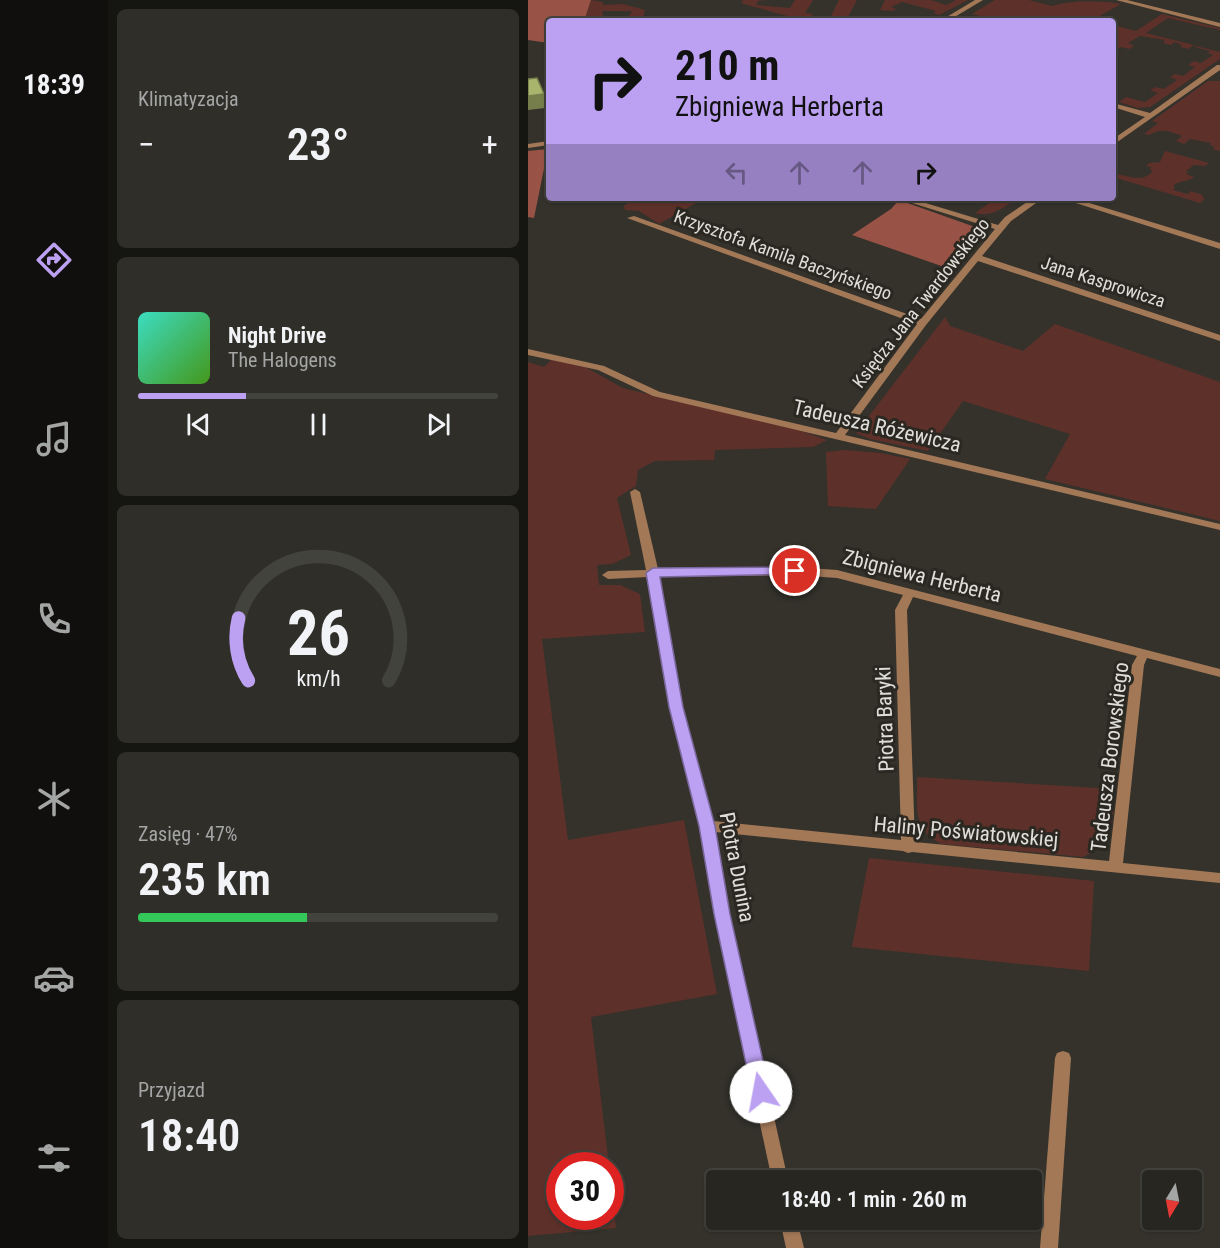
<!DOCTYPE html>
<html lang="pl">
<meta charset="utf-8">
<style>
body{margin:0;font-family:"Roboto Condensed",sans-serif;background:#2f2e29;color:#f1f3f6;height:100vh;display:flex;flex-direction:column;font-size:22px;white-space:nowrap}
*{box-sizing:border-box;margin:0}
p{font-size:20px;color:#a4a5a5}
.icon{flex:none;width:33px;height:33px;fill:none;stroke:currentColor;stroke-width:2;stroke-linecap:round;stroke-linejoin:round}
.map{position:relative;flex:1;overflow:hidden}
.side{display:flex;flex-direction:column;gap:9px;padding:9px;background:#151512;width:420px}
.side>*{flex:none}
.banner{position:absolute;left:18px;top:18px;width:570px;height:183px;border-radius:6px;box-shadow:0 2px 4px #0004,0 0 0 2px #43433e;background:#bca0f2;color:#111;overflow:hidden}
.needle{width:39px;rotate:190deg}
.fabs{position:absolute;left:614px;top:1170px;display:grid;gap:12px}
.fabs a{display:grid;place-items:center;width:60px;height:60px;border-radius:6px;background:#272620;box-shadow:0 2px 4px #0004,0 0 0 2px #43433e;font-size:30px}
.speed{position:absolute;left:18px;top:1152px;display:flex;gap:12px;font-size:30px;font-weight:700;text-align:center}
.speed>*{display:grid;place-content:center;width:78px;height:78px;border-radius:50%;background:#272620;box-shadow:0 2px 4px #0004,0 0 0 2px #43433e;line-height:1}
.speed .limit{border:9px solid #d22;background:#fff;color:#111}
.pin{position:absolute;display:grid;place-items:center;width:51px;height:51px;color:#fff;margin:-26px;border:3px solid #fff;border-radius:50%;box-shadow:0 2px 6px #0007}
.me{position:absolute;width:66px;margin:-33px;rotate:348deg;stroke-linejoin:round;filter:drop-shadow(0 0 4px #0008)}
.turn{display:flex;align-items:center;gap:21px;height:126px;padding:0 30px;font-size:27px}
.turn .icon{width:78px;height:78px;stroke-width:2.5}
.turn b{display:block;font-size:42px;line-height:51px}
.lanes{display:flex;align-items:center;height:57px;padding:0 30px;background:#0003;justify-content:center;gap:30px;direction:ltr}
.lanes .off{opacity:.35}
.big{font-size:45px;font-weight:600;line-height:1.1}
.side .card{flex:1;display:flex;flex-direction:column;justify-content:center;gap:9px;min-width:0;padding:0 21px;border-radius:9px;background:#2f2e29}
.side .dial{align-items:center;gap:0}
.dial svg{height:156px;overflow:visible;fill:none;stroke:#43433e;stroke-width:7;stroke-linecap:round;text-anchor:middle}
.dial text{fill:#f1f3f6;stroke:none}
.song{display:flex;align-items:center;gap:18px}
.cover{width:72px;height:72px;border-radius:9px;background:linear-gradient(135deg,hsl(170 70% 55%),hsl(100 70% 35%))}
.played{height:6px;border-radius:3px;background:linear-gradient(90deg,#bca0f2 30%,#43433e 30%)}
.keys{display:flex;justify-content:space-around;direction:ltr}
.heat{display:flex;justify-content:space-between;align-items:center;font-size:33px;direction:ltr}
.charge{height:9px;border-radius:4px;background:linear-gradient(90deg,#34c759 47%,#43433e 0)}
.trip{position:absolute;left:178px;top:1170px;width:336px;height:60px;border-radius:6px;background:#272620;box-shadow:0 2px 4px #0004,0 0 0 2px #43433e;font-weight:600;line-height:60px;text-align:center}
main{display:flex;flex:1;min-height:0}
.dock{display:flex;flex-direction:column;width:108px;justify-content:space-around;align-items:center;background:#100f0d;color:#a4a5a5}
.dock .icon{width:42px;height:42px}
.dock .current{color:#bca0f2}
.dock b{font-size:27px;color:#f1f3f6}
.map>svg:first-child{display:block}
</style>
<main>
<nav class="dock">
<b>18:39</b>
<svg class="icon current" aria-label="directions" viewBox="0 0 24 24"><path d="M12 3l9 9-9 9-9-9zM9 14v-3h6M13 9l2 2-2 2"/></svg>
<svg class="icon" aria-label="music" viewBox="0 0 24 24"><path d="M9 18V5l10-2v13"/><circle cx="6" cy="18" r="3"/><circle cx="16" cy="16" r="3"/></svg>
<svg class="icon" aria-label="phone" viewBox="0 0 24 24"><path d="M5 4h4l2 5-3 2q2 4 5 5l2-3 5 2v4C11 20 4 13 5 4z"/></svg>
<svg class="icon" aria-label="climate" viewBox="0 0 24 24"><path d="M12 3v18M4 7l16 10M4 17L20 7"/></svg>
<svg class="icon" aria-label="car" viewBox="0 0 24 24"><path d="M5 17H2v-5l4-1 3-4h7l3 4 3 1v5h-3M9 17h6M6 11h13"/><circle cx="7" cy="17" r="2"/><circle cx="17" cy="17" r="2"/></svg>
<svg class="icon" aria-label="filters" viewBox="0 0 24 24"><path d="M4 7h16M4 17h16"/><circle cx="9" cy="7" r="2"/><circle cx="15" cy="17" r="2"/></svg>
</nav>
<section class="side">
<div class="card"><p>Klimatyzacja</p>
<div class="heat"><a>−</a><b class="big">23°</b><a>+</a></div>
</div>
<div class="card">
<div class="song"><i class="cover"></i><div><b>Night Drive</b><p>The Halogens</p></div></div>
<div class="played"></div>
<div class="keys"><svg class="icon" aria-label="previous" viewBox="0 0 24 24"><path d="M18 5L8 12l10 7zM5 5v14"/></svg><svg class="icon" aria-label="pause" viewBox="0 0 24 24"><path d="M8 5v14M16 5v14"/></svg><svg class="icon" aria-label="next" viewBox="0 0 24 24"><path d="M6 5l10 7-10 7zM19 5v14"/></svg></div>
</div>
<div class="card dial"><svg viewBox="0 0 100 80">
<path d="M14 69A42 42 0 1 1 86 69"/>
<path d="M14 69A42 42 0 0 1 9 37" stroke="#bca0f2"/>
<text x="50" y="56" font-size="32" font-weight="700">26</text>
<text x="50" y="72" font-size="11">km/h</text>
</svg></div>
<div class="card"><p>Zasięg · 47%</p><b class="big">235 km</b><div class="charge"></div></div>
<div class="card"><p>Przyjazd</p><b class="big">18:40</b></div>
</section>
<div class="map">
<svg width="692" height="1248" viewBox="0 0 692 1248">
<rect width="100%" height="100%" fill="#34322b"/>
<!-- green -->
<g fill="#5d312a">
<path d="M 63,0 L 75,2 L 75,5 L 95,4 L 117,10 L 114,21 L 102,21 L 103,18 L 100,18 L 104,11 L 74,11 L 75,16 L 71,18 L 74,18 L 73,21 L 56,21 Z"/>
<path d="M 215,0 L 239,0 L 230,1 L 228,5 L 262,8 L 267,0 L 285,0 L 277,13 L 285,14 L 280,21 L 277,21 L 213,3 Z"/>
<path d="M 311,0 L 329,0 L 318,21 L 290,21 L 301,20 Z"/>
<path d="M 357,0 L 403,0 L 418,5 L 428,0 L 440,0 L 411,15 L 405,13 L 408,11 L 374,2 L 363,7 L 368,9 L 365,11 L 352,10 Z"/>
<path d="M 467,0 L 501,0 L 524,6 C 543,0 572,0 593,4 L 568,18 L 568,21 L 472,21 L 444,14 Z"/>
<path d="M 634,14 L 692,28 L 692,30 L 640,18 L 618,33 L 666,45 L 660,49 L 652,47 L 654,45 L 646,42 L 643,45 L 635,43 L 637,40 L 612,36 L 600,43 L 606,46 L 601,49 L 593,47 L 585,53 L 585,25 L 608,31 Z"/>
<path d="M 668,46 L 692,52 L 692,59 L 622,107 L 610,108 L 591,102 L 598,97 L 617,102 L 630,93 L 622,90 L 628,87 L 636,89 L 649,80 L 642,77 L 647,74 L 655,76 L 667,67 L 660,65 L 666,61 L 673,63 L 685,55 L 680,53 L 682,51 L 666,47 Z"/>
<path d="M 680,81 L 692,81 L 692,151 L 684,149 L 687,147 L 682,145 L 683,143 L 662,139 L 656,144 L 648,141 L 654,136 C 644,132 633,127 622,135 L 616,134 L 630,123 L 624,121 Z"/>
<path d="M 637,151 L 681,163 L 677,166 L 666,165 L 658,171 L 661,172 L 658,174 L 666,177 C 660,182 652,180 645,186 L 647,187 L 645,190 L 660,194 L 663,191 L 675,195 L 674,197 L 677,198 L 672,203 L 585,177 L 585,173 C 600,176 615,183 625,171 L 622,170 L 623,167 L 618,166 L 621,163 L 632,162 Z"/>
<path d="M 98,198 L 177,198 L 131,224 L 111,211 L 97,210 L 96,206 L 101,202 L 95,200 Z"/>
<path d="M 454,198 L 465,201 L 469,198 L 489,198 C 476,207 464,218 447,213 L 464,201 Z"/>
<path d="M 417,317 L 422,326 L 495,351 L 527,324 L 692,382 L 692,521 L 517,479 L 542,434 L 435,401 L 400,451 L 342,439 L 328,433 Z"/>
<path d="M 25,358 L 50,363 L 95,388 L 271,430 L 299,440 L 285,447 L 187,450 L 186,460 L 127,461 L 110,470 L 108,486 L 89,498 L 103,555 L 84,564 L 69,565 L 71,585 L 92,585 L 112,594 L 117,632 L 14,639 L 40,840 L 156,820 L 189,994 L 63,1017 L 81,1165 L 32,1166 L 32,1216 L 82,1216 L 83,1181 L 88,1228 L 0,1236 L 0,362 L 16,367 Z"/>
<path d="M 317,450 L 353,453 L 382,459 L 348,509 L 300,506 L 298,452 Z"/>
<path d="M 389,777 L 587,789 C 583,825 590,839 555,857 L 413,844 C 383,828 390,807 389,777 Z"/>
<path d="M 341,858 L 566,881 L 561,971 L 324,947 Z"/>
</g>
<!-- forest -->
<g fill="#995346">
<path d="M 0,0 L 63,0 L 56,21 L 21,21 L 21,43 L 0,40 Z"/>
<path d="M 20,149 L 6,218 L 0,217 L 0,151 Z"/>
<path d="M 371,200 L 447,227 L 455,237 L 425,270 L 324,235 L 363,209 Z"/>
</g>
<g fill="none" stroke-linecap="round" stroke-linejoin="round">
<!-- minor -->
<g fill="#a27857" fill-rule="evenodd">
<path d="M 447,0 L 455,0 L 420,21 L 412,21 Z"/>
<path d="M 588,0 L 599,0 L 692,23 L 692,27 Z"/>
<path d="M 689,65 L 692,65 L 692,70 L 585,145 L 585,139 L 617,117 L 585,107 L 585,103 L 622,113 Z"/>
<path d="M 21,141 L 21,145 L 0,148 L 0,144 Z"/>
<path d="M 368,198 L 381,198 L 470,225 L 477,217 L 505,198 L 515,198 L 483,221 L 454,256 L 692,335 L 692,341 L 450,261 L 398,325 L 317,435 L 692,524 L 692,530 L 125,396 L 70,370 L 0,355 L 0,349 L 76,366 L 132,392 L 308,433 L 389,324 L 99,218 L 106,216 L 393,319 L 467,229 Z"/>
<path d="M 532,198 L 545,198 L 692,243 L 692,249 Z"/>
<path d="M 107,489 L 112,492 L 130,569 L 267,567 L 309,570 L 692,669 L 692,677 L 619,658 L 616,665 L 595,863 L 692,873 L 692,883 L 384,852 L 380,853 L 375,851 L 187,832 L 201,914 L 260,1180 L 244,1180 L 187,914 L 172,826 L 142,707 L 120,577 L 80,579 L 74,575 L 80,571 L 118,570 L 102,492 ZM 267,575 L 309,578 L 375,595 L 367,610 L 373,840 L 185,821 L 154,707 L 131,577 ZM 385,597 L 609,656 L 604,665 L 581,861 L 387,842 L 379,610 Z"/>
<path d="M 535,1051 L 541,1053 L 543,1058 L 530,1248 L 512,1248 L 527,1058 L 529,1053 Z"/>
<path d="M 252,1220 L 269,1220 L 276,1248 L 258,1248 Z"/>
</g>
</g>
<!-- shaded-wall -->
<path fill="#767e4c" d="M 16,94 L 17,108 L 0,110 L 0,96 Z"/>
<!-- building -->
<path fill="#a9b46c" stroke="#767e4c" stroke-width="1.5" d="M 9,78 L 16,94 L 0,96 L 0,79 Z"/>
<!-- route -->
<path fill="#bca0f2" stroke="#7a689d" stroke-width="1.5" d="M 267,567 L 271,568 L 273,571 L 271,574 L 132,577 L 155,707 L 187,826 L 202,914 L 242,1092 L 239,1097 L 233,1100 L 227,1097 L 224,1092 L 186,914 L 171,826 L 141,707 L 118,573 L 125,568 Z"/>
<g text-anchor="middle" stroke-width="6" stroke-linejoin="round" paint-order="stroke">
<!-- far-street labels -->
<g font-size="18" fill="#e0deda" stroke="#2a2821">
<text transform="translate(255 255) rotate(20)" y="6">Krzysztofa Kamila Baczyńskiego</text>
<text transform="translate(575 282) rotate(18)" y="6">Jana Kasprowicza</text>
<text transform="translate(393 303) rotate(-52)" y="6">Księdza Jana Twardowskiego</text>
</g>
<!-- street labels -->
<g font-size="21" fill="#e0deda" stroke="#2a2821">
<text transform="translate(349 426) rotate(13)" y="7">Tadeusza Różewicza</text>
<text transform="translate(394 576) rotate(14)" y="7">Zbigniewa Herberta</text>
<text transform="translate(357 719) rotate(-92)" y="7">Piotra Baryki</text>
<text transform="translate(582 757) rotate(-83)" y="7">Tadeusza Borowskiego</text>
<text transform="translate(438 832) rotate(5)" y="7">Haliny Poświatowskiej</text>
<text transform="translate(209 867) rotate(79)" y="7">Piotra Dunina</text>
</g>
</g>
</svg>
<div class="fabs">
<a><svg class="needle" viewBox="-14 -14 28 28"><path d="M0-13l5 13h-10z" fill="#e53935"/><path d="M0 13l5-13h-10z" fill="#a4a5a5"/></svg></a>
</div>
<div class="speed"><div class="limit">30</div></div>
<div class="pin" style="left:267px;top:571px;background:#d93025"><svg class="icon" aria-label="arrive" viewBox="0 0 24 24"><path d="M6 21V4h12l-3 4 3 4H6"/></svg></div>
<svg class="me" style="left:233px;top:1092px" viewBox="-20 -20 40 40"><circle r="19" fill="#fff"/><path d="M0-13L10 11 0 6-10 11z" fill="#bca0f2"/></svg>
<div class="trip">18:40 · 1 min · 260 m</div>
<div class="banner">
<div class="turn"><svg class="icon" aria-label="right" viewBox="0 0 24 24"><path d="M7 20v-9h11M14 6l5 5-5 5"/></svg><div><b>210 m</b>Zbigniewa Herberta</div></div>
<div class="lanes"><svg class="icon off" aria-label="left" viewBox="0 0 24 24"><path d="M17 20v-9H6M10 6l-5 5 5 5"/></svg><svg class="icon off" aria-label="ahead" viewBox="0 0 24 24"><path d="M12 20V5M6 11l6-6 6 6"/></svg><svg class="icon off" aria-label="ahead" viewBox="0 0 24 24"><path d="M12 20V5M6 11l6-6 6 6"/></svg><svg class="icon" aria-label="right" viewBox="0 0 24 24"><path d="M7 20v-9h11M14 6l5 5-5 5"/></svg></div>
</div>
</div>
</main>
